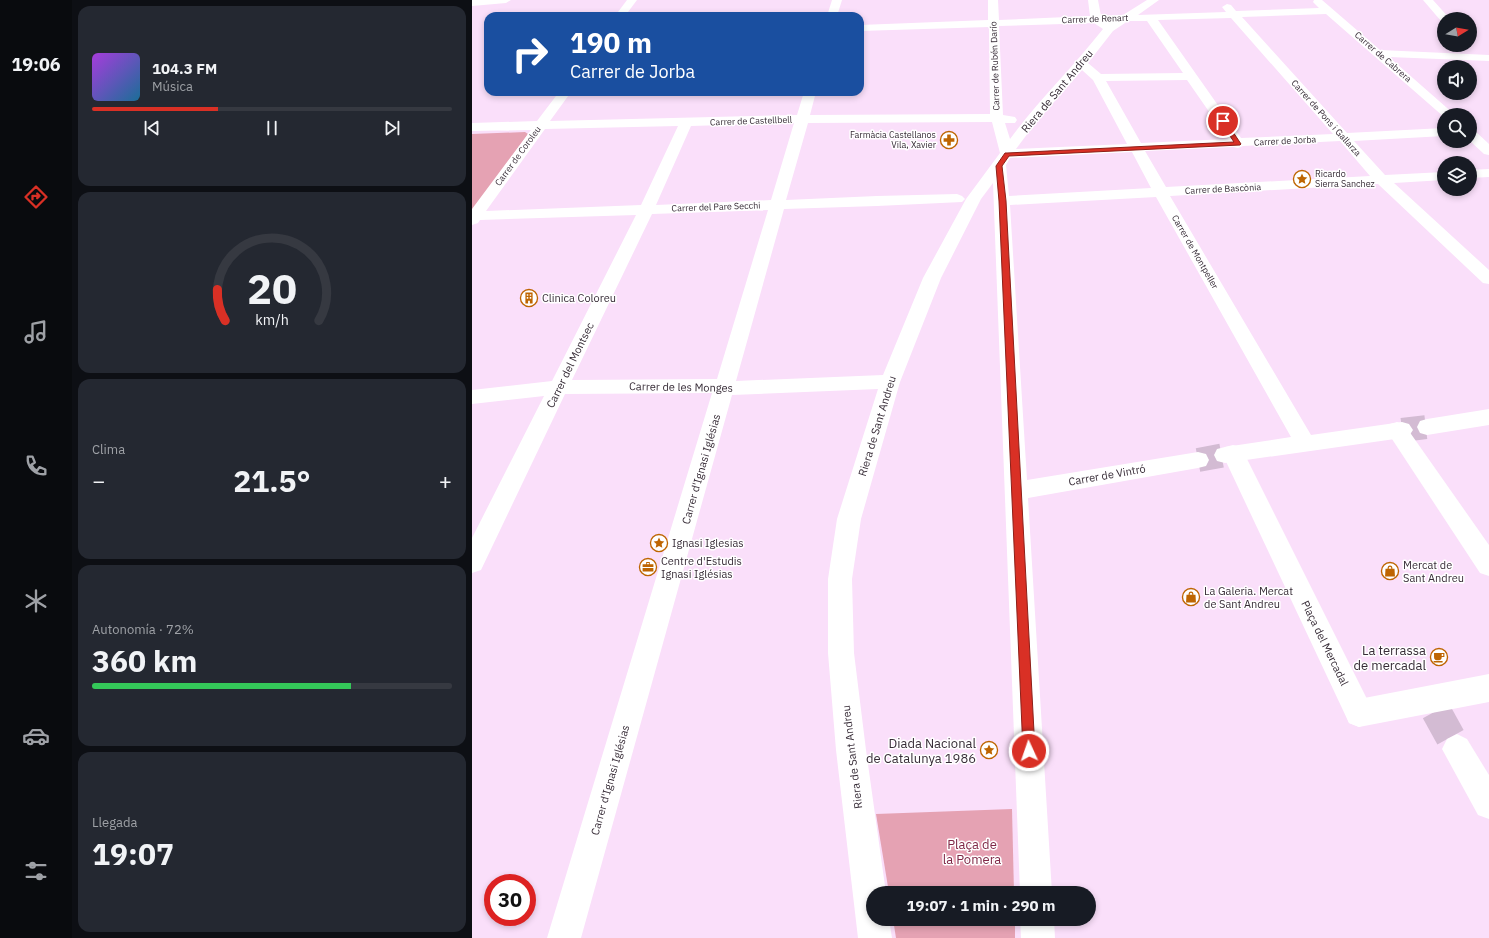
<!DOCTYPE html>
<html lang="es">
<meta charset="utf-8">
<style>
body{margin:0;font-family:"IBM Plex Sans",sans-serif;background:#242831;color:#f1f3f6;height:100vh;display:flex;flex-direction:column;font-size:15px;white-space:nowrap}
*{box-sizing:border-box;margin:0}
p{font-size:13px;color:#9ea1a6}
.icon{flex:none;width:22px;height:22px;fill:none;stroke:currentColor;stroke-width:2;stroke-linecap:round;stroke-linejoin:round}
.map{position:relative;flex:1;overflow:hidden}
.details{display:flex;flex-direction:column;gap:6px;padding:6px;background:#0d0f14;width:400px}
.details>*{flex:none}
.top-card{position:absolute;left:12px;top:12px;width:380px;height:84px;border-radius:12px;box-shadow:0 2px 6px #0003;background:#1a4fa0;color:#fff;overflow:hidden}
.needle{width:26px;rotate:79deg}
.fabs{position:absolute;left:965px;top:12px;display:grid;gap:8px}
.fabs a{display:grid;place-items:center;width:40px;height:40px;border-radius:50%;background:#171b24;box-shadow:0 2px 6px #0003;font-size:20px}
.speed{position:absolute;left:12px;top:874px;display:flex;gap:8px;font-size:20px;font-weight:700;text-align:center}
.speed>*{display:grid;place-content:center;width:52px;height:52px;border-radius:50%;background:#171b24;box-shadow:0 2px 6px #0003;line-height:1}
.speed .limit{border:6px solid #d22;background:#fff;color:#111}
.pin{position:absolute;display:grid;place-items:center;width:34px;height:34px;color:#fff;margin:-17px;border:2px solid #fff;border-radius:50%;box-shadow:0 1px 4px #0007}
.me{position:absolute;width:44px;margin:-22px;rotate:357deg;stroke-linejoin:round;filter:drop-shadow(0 0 3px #0008)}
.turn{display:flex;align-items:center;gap:14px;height:84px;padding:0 20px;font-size:18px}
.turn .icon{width:52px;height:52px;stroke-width:2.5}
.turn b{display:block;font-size:28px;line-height:34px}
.big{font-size:30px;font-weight:700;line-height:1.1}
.details .card{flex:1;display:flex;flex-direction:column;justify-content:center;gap:6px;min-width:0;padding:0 14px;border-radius:12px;background:#242831}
.details .dial{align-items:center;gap:0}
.dial svg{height:104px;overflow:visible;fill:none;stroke:#363941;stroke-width:7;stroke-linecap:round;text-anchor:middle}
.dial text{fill:#f1f3f6;stroke:none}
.song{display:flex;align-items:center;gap:12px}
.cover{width:48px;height:48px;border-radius:6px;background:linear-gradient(135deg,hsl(280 70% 55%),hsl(200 70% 35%))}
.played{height:4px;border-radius:2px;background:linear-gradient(90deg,#d93025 35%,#363941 35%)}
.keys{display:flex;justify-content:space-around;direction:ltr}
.heat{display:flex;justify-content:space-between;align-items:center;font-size:22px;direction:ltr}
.charge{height:6px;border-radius:3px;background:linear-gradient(90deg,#34c759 72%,#363941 0)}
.trip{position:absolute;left:394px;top:886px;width:230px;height:40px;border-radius:20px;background:#171b24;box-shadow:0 2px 6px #0003;font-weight:700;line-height:40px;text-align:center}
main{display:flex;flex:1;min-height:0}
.tab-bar{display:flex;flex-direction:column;width:72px;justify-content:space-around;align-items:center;background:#090b0e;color:#9ea1a6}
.tab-bar .icon{width:28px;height:28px}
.tab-bar .current{color:#d93025}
.tab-bar b{font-size:18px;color:#f1f3f6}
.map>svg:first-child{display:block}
</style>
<main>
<nav class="tab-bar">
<b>19:06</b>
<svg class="icon current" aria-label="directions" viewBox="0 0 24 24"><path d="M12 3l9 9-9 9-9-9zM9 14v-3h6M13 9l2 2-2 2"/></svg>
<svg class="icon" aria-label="music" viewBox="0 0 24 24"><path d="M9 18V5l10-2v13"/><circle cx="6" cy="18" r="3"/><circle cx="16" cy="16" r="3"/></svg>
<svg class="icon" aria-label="phone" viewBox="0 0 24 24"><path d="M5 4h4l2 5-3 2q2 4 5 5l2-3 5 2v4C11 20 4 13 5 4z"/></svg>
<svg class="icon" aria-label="climate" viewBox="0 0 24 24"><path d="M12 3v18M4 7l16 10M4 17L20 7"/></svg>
<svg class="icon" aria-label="car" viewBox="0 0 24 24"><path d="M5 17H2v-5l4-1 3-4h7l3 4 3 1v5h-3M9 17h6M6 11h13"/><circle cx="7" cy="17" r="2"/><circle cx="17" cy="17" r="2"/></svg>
<svg class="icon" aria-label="filters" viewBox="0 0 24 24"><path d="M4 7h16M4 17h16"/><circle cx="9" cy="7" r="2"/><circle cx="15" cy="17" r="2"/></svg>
</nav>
<section class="details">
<div class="card">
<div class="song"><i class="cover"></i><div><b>104.3 FM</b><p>Música</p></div></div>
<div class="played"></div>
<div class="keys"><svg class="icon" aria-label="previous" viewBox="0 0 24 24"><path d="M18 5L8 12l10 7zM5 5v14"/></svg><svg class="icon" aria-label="pause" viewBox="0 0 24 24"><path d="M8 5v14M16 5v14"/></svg><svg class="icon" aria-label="next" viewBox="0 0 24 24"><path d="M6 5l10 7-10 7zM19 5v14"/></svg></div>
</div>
<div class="card dial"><svg viewBox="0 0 100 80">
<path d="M14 69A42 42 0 1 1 86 69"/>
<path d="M14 69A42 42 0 0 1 8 45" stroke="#d93025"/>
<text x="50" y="56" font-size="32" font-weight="700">20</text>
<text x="50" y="72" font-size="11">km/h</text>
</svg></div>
<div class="card"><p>Clima</p>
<div class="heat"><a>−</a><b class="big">21.5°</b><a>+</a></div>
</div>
<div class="card"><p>Autonomía · 72%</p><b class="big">360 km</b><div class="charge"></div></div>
<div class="card"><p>Llegada</p><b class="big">19:07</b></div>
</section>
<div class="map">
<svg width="1017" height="938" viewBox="0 0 1017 938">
<rect width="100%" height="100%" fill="#fadffa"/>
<!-- green -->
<g fill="#e5a2b3">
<path d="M 53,132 L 56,134 L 0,212 L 0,134 Z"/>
<path d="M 540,809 L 542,893 L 417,893 L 404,814 Z"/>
<path d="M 421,919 L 543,919 L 543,938 L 424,938 Z"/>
</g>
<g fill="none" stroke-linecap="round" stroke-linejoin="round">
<!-- minor-tunnel-far1 -->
<g stroke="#d3bbd3" stroke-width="24" stroke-dasharray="24 12" stroke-linecap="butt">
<path d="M 930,430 L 955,427"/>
<path d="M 726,460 L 753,455"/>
</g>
<!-- minor-tunnel -->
<path stroke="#d3bbd3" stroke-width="30" stroke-dasharray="30 15" stroke-linecap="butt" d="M 964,711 L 985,749"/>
<!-- pedestrian -->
<g fill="#fff" fill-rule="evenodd">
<path d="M 485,194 L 490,196 L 493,199 L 490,202 L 405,206 L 400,204 L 397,201 L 400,198 L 405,196 Z"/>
<path d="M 925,422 L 932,424 L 1017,545 L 1017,576 L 1008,573 L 918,436 L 914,430 L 918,424 Z"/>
<path d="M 761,445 L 769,447 L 897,703 L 901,713 L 897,723 L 887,727 L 877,723 L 750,453 L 753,447 Z"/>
</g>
<!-- minor -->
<g fill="#fff" fill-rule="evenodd">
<path d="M 0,0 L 39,0 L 34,3 L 0,6 Z"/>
<path d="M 155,0 L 165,0 L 153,16 L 143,16 Z"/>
<path d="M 360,0 L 370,0 L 365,16 L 355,16 Z"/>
<path d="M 516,0 L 526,0 L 527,20 L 618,16 L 616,0 L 626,0 L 629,16 L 651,15 L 675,0 L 687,0 L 666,15 L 754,12 L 750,7 L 755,4 L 759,5 L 764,11 L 847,8 L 841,2 L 842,0 L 850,0 L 908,50 L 1017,55 L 1017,61 L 917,57 L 983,115 L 972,115 L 972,117 L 854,14 L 770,17 L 875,133 L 972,128 L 972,136 L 882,141 L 913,175 L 972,172 L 972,180 L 922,183 L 1017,270 L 1017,284 L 1011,283 L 906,184 L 698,196 L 839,435 L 930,422 L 937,424 L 941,430 L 937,436 L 930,438 L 753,463 L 745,461 L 742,455 L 745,449 L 753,447 L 819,437 L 684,197 L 538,205 L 555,480 L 726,452 L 734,454 L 737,460 L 734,466 L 726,468 L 556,498 L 580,893 L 548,893 L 521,183 L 509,199 L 469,278 L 428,382 L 389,519 L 380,579 L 382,653 L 394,750 L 414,893 L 401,893 L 401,919 L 417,919 L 420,938 L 386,938 L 364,750 L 356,653 L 356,579 L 365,519 L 406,389 L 260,395 L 109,938 L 75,938 L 240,393 L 93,394 L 9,570 L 0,573 L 0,538 L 72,396 L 0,404 L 0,390 L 80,381 L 164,215 L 8,220 L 6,223 L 0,225 L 0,209 L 59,130 L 0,131 L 0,123 L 65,121 L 87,92 L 99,92 L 78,121 L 325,115 L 332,92 L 344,92 L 338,115 L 518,114 L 517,27 L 388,31 L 388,25 L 516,20 ZM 759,18 L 861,134 L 769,138 L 686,20 ZM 656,21 L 675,21 L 711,73 L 629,74 L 616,63 L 641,31 ZM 622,23 L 631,29 C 601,67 566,101 538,139 L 533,123 L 543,123 L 545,120 L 543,117 L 531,115 L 527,26 ZM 610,70 L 621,80 L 655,144 L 544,149 L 562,125 ZM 715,80 L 756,139 L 669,143 L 634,81 ZM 520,122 L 528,153 L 494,199 L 451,278 L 411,375 L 264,381 L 312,209 L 405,206 L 410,204 L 413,201 L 410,198 L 405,196 L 314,200 L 336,123 ZM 322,123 L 299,200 L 184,205 L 219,126 ZM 206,126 L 169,205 L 14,211 L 73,129 ZM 868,141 L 898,176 L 694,187 L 673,151 L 761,147 L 766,148 L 771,146 ZM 660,152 L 679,188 L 537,196 L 534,165 L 538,158 ZM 296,210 L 245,379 L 100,380 L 180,214 Z"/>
<path d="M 951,0 L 961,0 L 978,19 L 972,19 L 972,22 L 969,21 Z"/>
<path d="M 998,130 L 1003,131 L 1017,144 L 1017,155 L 1012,154 L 998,141 Z"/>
<path d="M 1017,169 L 1017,177 L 998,178 L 998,170 Z"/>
<path d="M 1017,409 L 1017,425 L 955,435 L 948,433 L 945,427 L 948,421 L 955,419 Z"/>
<path d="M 1017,674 L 1017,702 L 887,727 L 877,723 L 873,713 L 877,703 L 887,699 Z"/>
<path d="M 985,734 L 995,739 L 1017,775 L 1017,819 L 1006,815 L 970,749 L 975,739 Z"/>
<path d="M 548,919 L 582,919 L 583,938 L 549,938 Z"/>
</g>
</g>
<!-- route -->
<path fill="#d93025" stroke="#8d1f18" d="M 751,120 L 753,120 L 769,144 L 768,145 L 537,156 L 530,166 L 534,201 L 563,751 L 561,755 L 557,757 L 553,755 L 551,751 L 527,201 L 524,166 L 533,153 L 535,153 L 762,142 L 748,121 Z"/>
<!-- icons -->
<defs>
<g id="pharmacy-ring" transform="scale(0.9)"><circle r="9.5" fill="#fff" stroke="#be6502" stroke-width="1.5"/><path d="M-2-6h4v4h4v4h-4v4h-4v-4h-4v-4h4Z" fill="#be6502"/></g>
<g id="sight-ring" transform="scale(0.9)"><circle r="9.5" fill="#fff" stroke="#be6502" stroke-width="1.5"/><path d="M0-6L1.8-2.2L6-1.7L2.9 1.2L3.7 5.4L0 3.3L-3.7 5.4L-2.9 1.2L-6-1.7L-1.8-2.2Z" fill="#be6502"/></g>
<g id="building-ring" transform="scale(0.9)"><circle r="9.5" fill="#fff" stroke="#be6502" stroke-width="1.5"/><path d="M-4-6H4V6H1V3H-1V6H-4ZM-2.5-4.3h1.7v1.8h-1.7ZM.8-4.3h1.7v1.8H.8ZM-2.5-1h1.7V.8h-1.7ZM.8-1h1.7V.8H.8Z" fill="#be6502"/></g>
<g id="office-ring" transform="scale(0.9)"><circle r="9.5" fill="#fff" stroke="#be6502" stroke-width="1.5"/><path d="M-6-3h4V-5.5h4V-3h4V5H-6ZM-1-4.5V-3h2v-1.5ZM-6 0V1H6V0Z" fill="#be6502"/></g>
<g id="shop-ring" transform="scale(0.9)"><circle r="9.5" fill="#fff" stroke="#be6502" stroke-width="1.5"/><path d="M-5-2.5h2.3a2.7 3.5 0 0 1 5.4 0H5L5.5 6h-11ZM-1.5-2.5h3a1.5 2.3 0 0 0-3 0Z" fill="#be6502"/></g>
<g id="cafe-ring" transform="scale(0.9)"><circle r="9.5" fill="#fff" stroke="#be6502" stroke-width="1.5"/><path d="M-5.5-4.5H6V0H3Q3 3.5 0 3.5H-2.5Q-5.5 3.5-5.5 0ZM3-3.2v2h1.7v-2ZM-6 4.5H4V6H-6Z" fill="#be6502"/></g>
</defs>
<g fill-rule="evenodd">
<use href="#pharmacy-ring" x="477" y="140"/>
<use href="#sight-ring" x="830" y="179"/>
<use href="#building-ring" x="57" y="298"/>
<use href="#sight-ring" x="187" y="543"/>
<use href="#office-ring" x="176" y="567"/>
<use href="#shop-ring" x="918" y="571"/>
<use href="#shop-ring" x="719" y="597"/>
<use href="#cafe-ring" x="967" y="657"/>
<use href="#sight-ring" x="517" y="750"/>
</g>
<g text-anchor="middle" stroke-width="3" stroke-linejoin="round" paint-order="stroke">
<!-- far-street labels -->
<g font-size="9" fill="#372c37" stroke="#fff">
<text transform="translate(623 19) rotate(-2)" y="3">Carrer de Renart</text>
<text transform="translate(911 57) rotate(41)" y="3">Carrer de Cabrera</text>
<text transform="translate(523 66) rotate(-92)" y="3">Carrer de Rubén Darío</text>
<text transform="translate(854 118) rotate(48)" y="3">Carrer de Pons i Gallarza</text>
<text transform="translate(279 121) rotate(-2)" y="3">Carrer de Castellbell</text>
<text transform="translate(813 141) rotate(-3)" y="3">Carrer de Jorba</text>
<text transform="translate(46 156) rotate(-54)" y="3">Carrer de Coroleu</text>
<text transform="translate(751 189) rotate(-3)" y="3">Carrer de Bascònia</text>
<text transform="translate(244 207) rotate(-2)" y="3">Carrer del Pare Secchi</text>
<text transform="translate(723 252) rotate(60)" y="3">Carrer de Montpeller</text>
</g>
<!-- far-poi labels -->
<g font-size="9" fill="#372c37" stroke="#fff" text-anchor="end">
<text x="464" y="138">Farmàcia Castellanos<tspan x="464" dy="10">Vila, Xavier</tspan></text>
<text x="843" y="177" text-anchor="start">Ricardo<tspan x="843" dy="10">Sierra Sanchez</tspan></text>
</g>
<!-- street labels -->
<g font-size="11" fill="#372c37" stroke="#fff">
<text transform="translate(585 91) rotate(-50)" y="4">Riera de Sant Andreu</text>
<text transform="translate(98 365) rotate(-64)" y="4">Carrer del Montsec</text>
<text transform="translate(209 387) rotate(1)" y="4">Carrer de les Monges</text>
<text transform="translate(405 426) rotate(-73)" y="4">Riera de Sant Andreu</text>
<text transform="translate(229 469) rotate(-74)" y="4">Carrer d'Ignasi Iglésias</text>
<text transform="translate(635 475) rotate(-10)" y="4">Carrer de Vintró</text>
<text transform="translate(853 643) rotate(64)" y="4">Plaça del Mercadal</text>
<text transform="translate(380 757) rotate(-97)" y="4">Riera de Sant Andreu</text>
<text transform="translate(138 780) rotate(-74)" y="4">Carrer d'Ignasi Iglésias</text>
</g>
<!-- poi labels -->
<g font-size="11" fill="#372c37" stroke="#fff" text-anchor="start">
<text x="70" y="302">Clinica Coloreu</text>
<text x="200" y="547">Ignasi Iglesias</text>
<text x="189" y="565">Centre d'Estudis<tspan x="189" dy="13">Ignasi Iglésias</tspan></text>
<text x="931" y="569">Mercat de<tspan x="931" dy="13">Sant Andreu</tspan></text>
<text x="732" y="595">La Galeria. Mercat<tspan x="732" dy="13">de Sant Andreu</tspan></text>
</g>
<!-- near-poi labels -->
<g font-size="13" fill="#372c37" stroke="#fff" text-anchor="end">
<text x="954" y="655">La terrassa<tspan x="954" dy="15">de mercadal</tspan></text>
<text x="504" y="748">Diada Nacional<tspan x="504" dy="15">de Catalunya 1986</tspan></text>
</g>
<!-- near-park labels -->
<g font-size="13" fill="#7f2746" stroke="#fff">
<text x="500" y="849">Plaça de<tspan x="500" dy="15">la Pomera</tspan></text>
</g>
</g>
</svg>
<div class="fabs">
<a><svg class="needle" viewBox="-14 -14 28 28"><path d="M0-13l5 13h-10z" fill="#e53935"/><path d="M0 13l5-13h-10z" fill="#9ea1a6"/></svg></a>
<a><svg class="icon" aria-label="sound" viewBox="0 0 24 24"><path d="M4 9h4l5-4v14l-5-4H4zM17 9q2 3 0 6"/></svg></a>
<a><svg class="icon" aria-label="search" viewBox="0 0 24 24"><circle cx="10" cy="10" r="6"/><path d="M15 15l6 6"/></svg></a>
<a><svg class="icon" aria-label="layers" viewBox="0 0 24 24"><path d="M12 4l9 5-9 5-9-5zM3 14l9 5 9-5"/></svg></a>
</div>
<div class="speed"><div class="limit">30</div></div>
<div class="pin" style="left:751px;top:121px;background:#d93025"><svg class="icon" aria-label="arrive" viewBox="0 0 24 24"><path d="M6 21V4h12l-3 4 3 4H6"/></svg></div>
<svg class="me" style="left:557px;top:751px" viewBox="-20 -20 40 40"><circle r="17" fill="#d93025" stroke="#fff" stroke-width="3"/><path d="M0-11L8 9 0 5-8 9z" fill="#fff"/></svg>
<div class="trip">19:07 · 1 min · 290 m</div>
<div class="top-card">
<div class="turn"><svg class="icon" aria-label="right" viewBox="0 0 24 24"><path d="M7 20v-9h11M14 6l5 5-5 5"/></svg><div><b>190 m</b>Carrer de Jorba</div></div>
</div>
</div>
</main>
